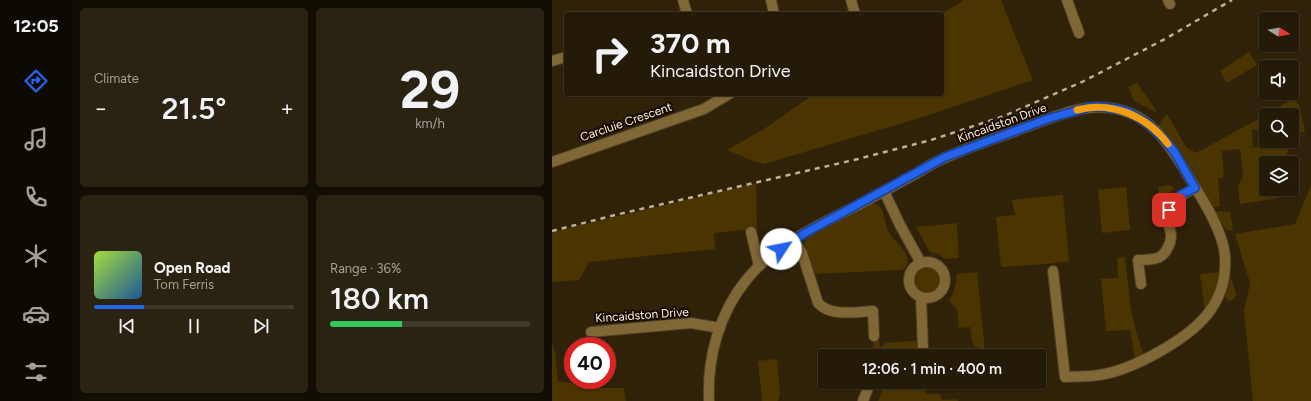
<!DOCTYPE html>
<meta charset="utf-8">
<style>
body{margin:0;font-family:Figtree,sans-serif;background:#2b2311;color:#f1f3f6;height:100vh;display:flex;flex-direction:column;font-size:15px;white-space:nowrap}
*{box-sizing:border-box;margin:0}
p{font-size:13px;color:#a3a19b}
.icon{flex:none;width:22px;height:22px;fill:none;stroke:currentColor;stroke-width:2;stroke-linecap:round;stroke-linejoin:round}
.map{position:relative;flex:1;overflow:hidden}
.panel{display:flex;flex-direction:column;gap:8px;padding:8px;background:#130e04;width:480px}
.panel>*{flex:none}
.banner{position:absolute;left:12px;top:12px;width:380px;height:84px;border-radius:4px;box-shadow:0 1px 3px #0004,0 0 0 1px #403828;background:#231a07;color:#f1f3f6;overflow:hidden}
.needle{width:26px;rotate:101deg}
.fabs{position:absolute;left:707px;top:12px;display:grid;gap:8px}
.fabs a{display:grid;place-items:center;width:40px;height:40px;border-radius:4px;background:#231a07;box-shadow:0 1px 3px #0004,0 0 0 1px #403828;font-size:20px}
.speed{position:absolute;left:12px;top:337px;display:flex;gap:8px;font-size:20px;font-weight:700;text-align:center}
.speed>*{display:grid;place-content:center;width:52px;height:52px;border-radius:50%;background:#231a07;box-shadow:0 1px 3px #0004,0 0 0 1px #403828;line-height:1}
.speed .limit{border:6px solid #d22;background:#fff;color:#111}
.pin{position:absolute;display:grid;place-items:center;width:34px;height:34px;color:#fff;margin:-17px;border-radius:8px;box-shadow:0 2px 6px #0006}
.me{position:absolute;width:44px;margin:-22px;rotate:56deg;stroke-linejoin:round;filter:drop-shadow(0 0 3px #0008)}
.turn{display:flex;align-items:center;gap:14px;height:84px;padding:0 20px;font-size:18px}
.turn .icon{width:52px;height:52px;stroke-width:2.5}
.turn b{display:block;font-size:28px;line-height:34px}
.big{font-size:30px;font-weight:600;line-height:1.1}
.panel .widget{flex:1;display:flex;flex-direction:column;justify-content:center;gap:6px;min-width:0;padding:0 14px;border-radius:6px;background:#2b2311}
.panel .dial{align-items:center;gap:0}
.dial b{font-size:52px;line-height:1}
.song{display:flex;align-items:center;gap:12px}
.cover{width:48px;height:48px;border-radius:6px;background:linear-gradient(135deg,hsl(80 70% 55%),hsl(210 70% 35%))}
.played{height:4px;border-radius:2px;background:linear-gradient(90deg,#2563eb 25%,#403828 25%)}
.keys{display:flex;justify-content:space-around;direction:ltr}
.heat{display:flex;justify-content:space-between;align-items:center;font-size:22px;direction:ltr}
.charge{height:6px;border-radius:3px;background:linear-gradient(90deg,#34c759 36%,#403828 0)}
.panel .tiles{flex:1;display:grid;gap:8px;grid-template-columns:repeat(2,1fr)}
.trip{position:absolute;left:266px;top:349px;width:228px;height:40px;border-radius:4px;background:#231a07;box-shadow:0 1px 3px #0004,0 0 0 1px #403828;font-weight:600;line-height:40px;text-align:center}
main{display:flex;flex:1;min-height:0}
.dock{display:flex;flex-direction:column;width:72px;justify-content:space-around;align-items:center;background:#0e0a03;color:#a3a19b}
.dock .icon{width:28px;height:28px}
.dock .on{color:#2563eb}
.dock b{font-size:18px;color:#f1f3f6}
.map>svg:first-child{display:block}
</style>
<main>
<nav class="dock">
<b>12:05</b>
<svg class="icon on" aria-label="directions" viewBox="0 0 24 24"><path d="M12 3l9 9-9 9-9-9zM9 14v-3h6M13 9l2 2-2 2"/></svg>
<svg class="icon" aria-label="music" viewBox="0 0 24 24"><path d="M9 18V5l10-2v13"/><circle cx="6" cy="18" r="3"/><circle cx="16" cy="16" r="3"/></svg>
<svg class="icon" aria-label="phone" viewBox="0 0 24 24"><path d="M5 4h4l2 5-3 2q2 4 5 5l2-3 5 2v4C11 20 4 13 5 4z"/></svg>
<svg class="icon" aria-label="climate" viewBox="0 0 24 24"><path d="M12 3v18M4 7l16 10M4 17L20 7"/></svg>
<svg class="icon" aria-label="car" viewBox="0 0 24 24"><path d="M5 17H2v-5l4-1 3-4h7l3 4 3 1v5h-3M9 17h6M6 11h13"/><circle cx="7" cy="17" r="2"/><circle cx="17" cy="17" r="2"/></svg>
<svg class="icon" aria-label="filters" viewBox="0 0 24 24"><path d="M4 7h16M4 17h16"/><circle cx="9" cy="7" r="2"/><circle cx="15" cy="17" r="2"/></svg>
</nav>
<section class="panel">
<div class="tiles">
<div class="widget"><p>Climate</p>
<div class="heat"><a>−</a><b class="big">21.5°</b><a>+</a></div>
</div>
<div class="widget dial"><b>29</b><p>km/h</p></div>
<div class="widget">
<div class="song"><i class="cover"></i><div><b>Open Road</b><p>Tom Ferris</p></div></div>
<div class="played"></div>
<div class="keys"><svg class="icon" aria-label="previous" viewBox="0 0 24 24"><path d="M18 5L8 12l10 7zM5 5v14"/></svg><svg class="icon" aria-label="pause" viewBox="0 0 24 24"><path d="M8 5v14M16 5v14"/></svg><svg class="icon" aria-label="next" viewBox="0 0 24 24"><path d="M6 5l10 7-10 7zM19 5v14"/></svg></div>
</div>
<div class="widget"><p>Range · 36%</p><b class="big">180 km</b><div class="charge"></div></div>
</div>
</section>
<div class="map">
<svg width="759" height="401" viewBox="0 0 759 401">
<rect width="100%" height="100%" fill="#2f2209"/>
<!-- green -->
<g fill="#4a3400">
<path d="M 412,0 L 449,0 L 481,80 L 371,117 L 212,164 C 199,161 188,155 175,150 L 212,129 L 262,94 L 390,94 L 390,14 L 389,14 Z"/>
<path d="M 697,52 L 705,65 L 675,83 L 668,71 Z"/>
<path d="M 585,83 L 606,113 L 582,101 L 576,87 Z"/>
<path d="M 742,98 L 747,105 L 753,132 L 740,133 L 740,115 L 714,115 L 714,117 L 713,115 Z"/>
<path d="M 615,114 L 634,147 L 644,153 L 710,117 L 711,129 L 700,130 L 701,147 L 697,148 L 735,144 L 736,151 L 731,163 L 714,163 L 714,189 L 733,189 L 734,197 L 688,204 L 686,186 L 691,176 L 688,149 L 670,151 L 672,177 L 666,178 L 668,206 L 654,209 L 603,130 Z"/>
<path d="M 204,183 L 205,230 L 199,232 L 193,230 L 162,233 L 163,249 L 37,262 L 27,280 L 0,282 L 0,232 Z"/>
<path d="M 618,185 L 622,189 L 608,202 L 606,187 Z"/>
<path d="M 759,185 L 759,401 L 701,401 L 692,312 L 698,283 L 683,234 L 743,224 Z"/>
<path d="M 574,187 L 578,230 L 550,233 L 546,190 Z"/>
<path d="M 511,195 L 517,261 L 495,264 L 449,267 L 444,217 L 463,215 L 460,200 Z"/>
<path d="M 322,203 C 335,207 331,223 337,232 C 341,241 353,248 355,257 C 357,263 354,267 350,270 L 260,274 L 252,246 L 253,241 L 257,236 Z"/>
<path d="M 662,211 L 678,212 L 681,230 L 674,230 Z"/>
<path d="M 405,223 L 407,258 L 392,259 L 386,254 L 378,252 L 364,227 Z"/>
<path d="M 573,257 L 578,303 L 583,328 L 592,356 L 583,359 L 578,330 L 554,331 L 549,279 L 566,278 L 565,258 Z"/>
<circle cx="375" cy="280" r="13"/>
<path d="M 425,272 L 433,351 L 421,345 L 418,327 L 407,328 L 405,309 L 397,300 C 403,292 404,284 405,274 Z"/>
<path d="M 669,272 L 666,287 L 653,313 L 648,274 Z"/>
<path d="M 678,275 L 684,294 L 682,299 L 677,301 L 673,297 L 676,288 Z"/>
<path d="M 327,339 L 328,348 L 334,343 L 371,340 L 372,356 L 321,356 L 321,340 Z"/>
<path d="M 0,342 L 3,352 L 6,381 L 51,388 L 72,388 L 74,401 L 0,401 Z"/>
<path d="M 225,359 L 228,393 L 226,401 L 210,401 L 206,361 Z"/>
<path d="M 321,382 L 373,382 L 373,394 L 388,394 L 390,400 L 405,399 L 406,401 L 326,401 L 331,387 Z"/>
</g>
<g fill="none" stroke-linecap="round" stroke-linejoin="round">
<!-- minor casing -->
<g stroke="#4c3f26" stroke-width="12">
<g id="minor">
<path d="M 131,0 L 135,14"/>
<path d="M 219,0 L 222,14"/>
<path d="M 299,0 L 303,14"/>
<path d="M 515,0 L 527,33"/>
<path d="M 616,0 L 618,4"/>
<path d="M 0,61 L 14,57"/>
<path d="M 0,162 L 152,109 L 177,94"/>
<path d="M 332,191 L 348,225 L 369,263"/>
<path d="M 199,232 L 207,266"/>
<path d="M 242,240 L 250,253 L 266,303 C 279,317 303,312 321,311 L 322,336"/>
<circle cx="375" cy="280" r="18"/>
<path d="M 589,284 L 586,260 C 592,260 599,260 605,258 C 613,256 619,244 619,236 C 619,227 612,220 618,209 C 624,198 633,193 643,188"/>
<path d="M 369,297 L 371,349"/>
<path d="M 39,332 L 139,323 L 168,328"/>
<path d="M 157,401 C 155,358 167,313 195,279 C 224,243 270,224 310,203 C 328,193 347,183 365,173 C 375,167 384,161 395,157 C 419,146 446,138 471,128 C 492,121 513,111 535,108 C 549,106 565,108 578,113 C 607,125 623,154 638,179 C 651,200 672,233 673,257 C 676,306 643,332 605,353 C 587,363 568,372 547,375 C 536,377 524,376 513,377 L 501,271"/>
<path d="M 311,401 L 316,388"/>
</g>
</g>
<!-- minor -->
<use href="#minor" stroke="#806736" stroke-width="10"/>
<!-- rail -->
<path stroke="#beb19b" stroke-width="2.5" stroke-dasharray="5 5" stroke-linecap="butt" d="M 0,231 L 63,215 L 306,159 L 379,140 L 452,116 L 530,82 L 613,39 L 680,0"/>
</g>
<g fill="none" stroke-linecap="round" stroke-linejoin="round">
<!-- route casing -->
<g stroke="#184099" stroke-width="10">
<path id="route" d="M 229,249 L 253,233 L 393,157 L 498,118 L 538,107 L 550,107 L 565,109 L 576,112 L 595,123 L 613,140 L 623,153 L 643,188 L 628,195 L 617,210"/>
</g>
<!-- route -->
<use href="#route" stroke="#2563eb" stroke-width="7"/>
<!-- slow -->
<path stroke="#f59e0b" stroke-width="7" d="M 525,110 C 560,101 595,116 616,144"/>
</g>
<g text-anchor="middle" stroke-width="4" stroke-linejoin="round" paint-order="stroke">
<!-- street labels -->
<g font-size="12" fill="#fef1db" stroke="#170b00">
<text transform="translate(74 122) rotate(-19)" y="4">Carcluie Crescent</text>
<text transform="translate(450 123) rotate(-20)" y="4">Kincaidston Drive</text>
<text transform="translate(90 315) rotate(-4)" y="4">Kincaidston Drive</text>
</g>
</g>
</svg>
<div class="fabs">
<a><svg class="needle" viewBox="-14 -14 28 28"><path d="M0-13l5 13h-10z" fill="#e53935"/><path d="M0 13l5-13h-10z" fill="#a3a19b"/></svg></a>
<a><svg class="icon" aria-label="sound" viewBox="0 0 24 24"><path d="M4 9h4l5-4v14l-5-4H4zM17 9q2 3 0 6"/></svg></a>
<a><svg class="icon" aria-label="search" viewBox="0 0 24 24"><circle cx="10" cy="10" r="6"/><path d="M15 15l6 6"/></svg></a>
<a><svg class="icon" aria-label="layers" viewBox="0 0 24 24"><path d="M12 4l9 5-9 5-9-5zM3 14l9 5 9-5"/></svg></a>
</div>
<div class="speed"><div class="limit">40</div></div>
<div class="pin" style="left:617px;top:210px;background:#d93025"><svg class="icon" aria-label="arrive" viewBox="0 0 24 24"><path d="M6 21V4h12l-3 4 3 4H6"/></svg></div>
<svg class="me" style="left:229px;top:249px" viewBox="-20 -20 40 40"><circle r="19" fill="#fff"/><path d="M0-13L10 11 0 6-10 11z" fill="#2563eb"/></svg>
<div class="trip">12:06 · 1 min · 400 m</div>
<div class="banner">
<div class="turn"><svg class="icon" aria-label="right" viewBox="0 0 24 24"><path d="M7 20v-9h11M14 6l5 5-5 5"/></svg><div><b>370 m</b>Kincaidston Drive</div></div>
</div>
</div>
</main>
